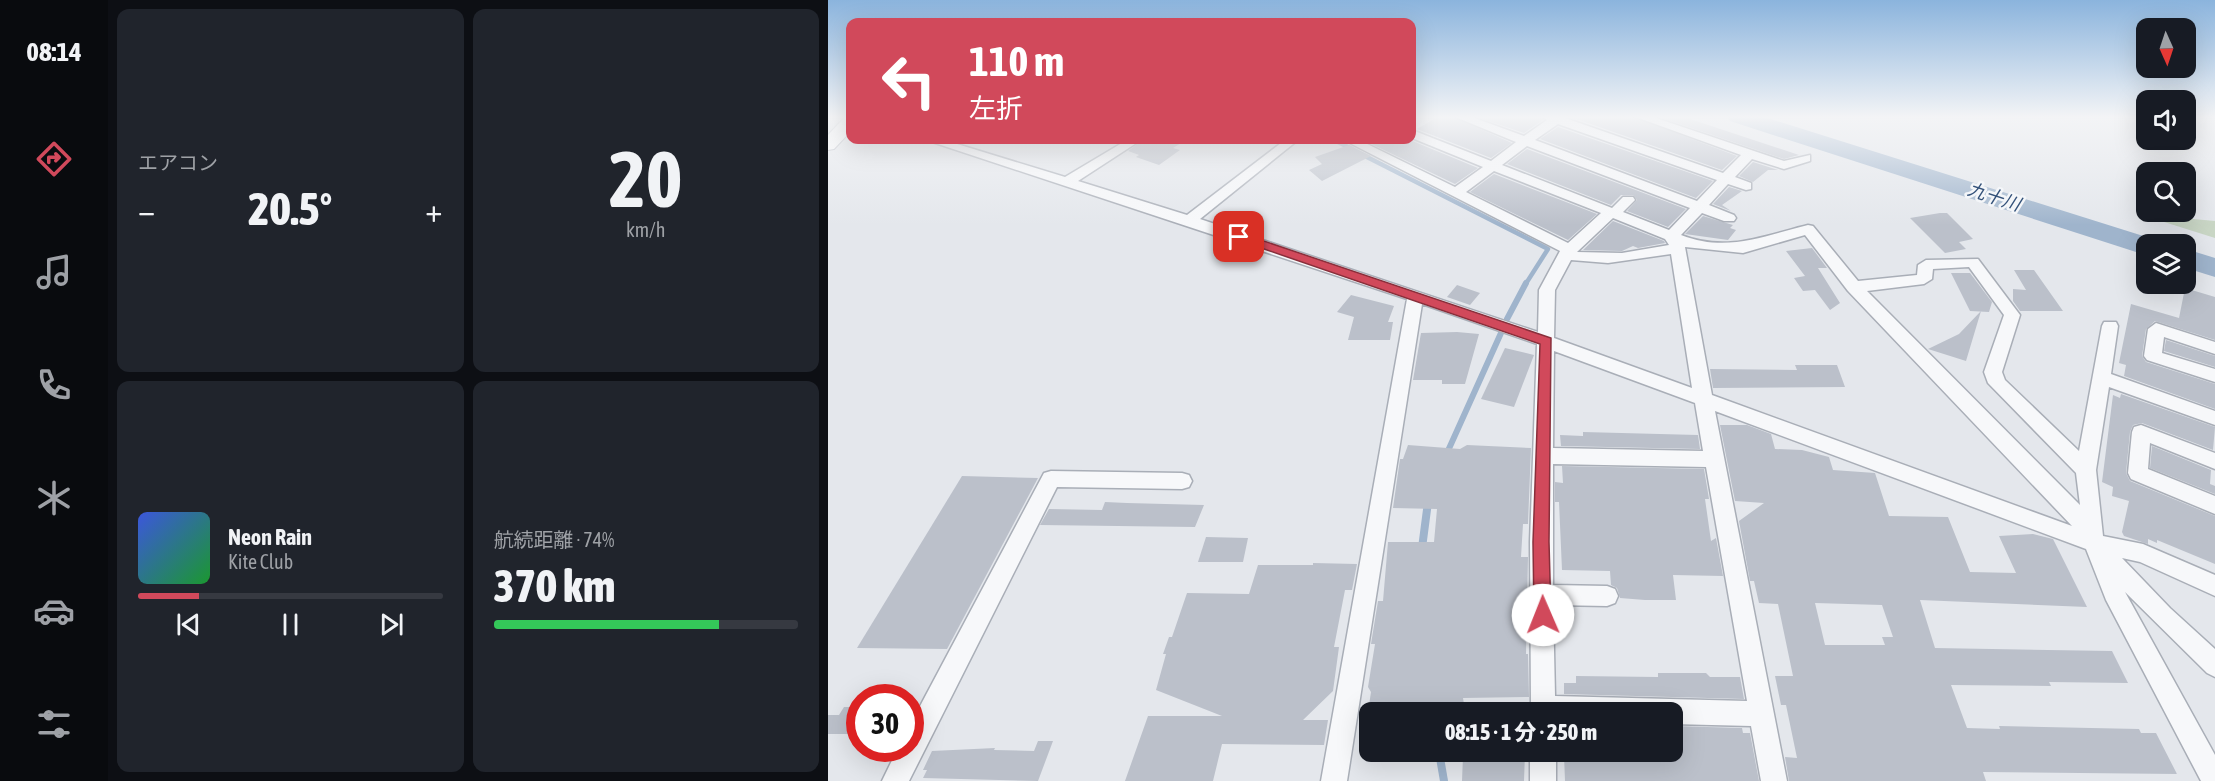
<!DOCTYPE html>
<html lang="ja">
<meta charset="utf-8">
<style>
body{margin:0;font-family:"Asap Condensed","Noto Sans JP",sans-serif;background:#20242c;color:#f1f3f6;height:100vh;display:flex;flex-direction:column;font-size:22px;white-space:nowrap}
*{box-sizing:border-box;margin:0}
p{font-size:20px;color:#9ea1a6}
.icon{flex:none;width:33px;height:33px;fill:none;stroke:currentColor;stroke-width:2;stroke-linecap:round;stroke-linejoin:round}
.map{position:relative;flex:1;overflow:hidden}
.details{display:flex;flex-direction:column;gap:9px;padding:9px;background:#0d0f14;width:720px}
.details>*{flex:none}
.banner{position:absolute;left:18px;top:18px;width:570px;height:126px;border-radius:12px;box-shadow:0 6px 24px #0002;background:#d1495b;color:#fff;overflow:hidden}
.needle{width:39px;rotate:177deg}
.buttons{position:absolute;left:1308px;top:18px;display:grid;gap:12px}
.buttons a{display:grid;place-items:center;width:60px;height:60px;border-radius:12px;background:#171b24;box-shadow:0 6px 24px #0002;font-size:30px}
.speed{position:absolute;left:18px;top:684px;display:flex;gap:12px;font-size:30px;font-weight:700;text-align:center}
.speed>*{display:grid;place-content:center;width:78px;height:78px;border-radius:50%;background:#171b24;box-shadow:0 6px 24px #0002;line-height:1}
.speed .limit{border:9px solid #d22;background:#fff;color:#111}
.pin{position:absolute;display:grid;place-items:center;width:51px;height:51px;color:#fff;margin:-26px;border-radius:12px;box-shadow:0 3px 9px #0006}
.me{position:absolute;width:66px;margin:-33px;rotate:359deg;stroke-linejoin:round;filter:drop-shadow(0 0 4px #0008)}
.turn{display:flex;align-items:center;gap:21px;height:126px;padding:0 24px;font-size:27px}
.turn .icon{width:78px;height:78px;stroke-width:2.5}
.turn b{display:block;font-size:42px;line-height:51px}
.big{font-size:45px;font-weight:800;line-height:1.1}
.details .widget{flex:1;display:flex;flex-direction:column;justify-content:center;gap:9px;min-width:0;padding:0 21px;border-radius:12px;background:#20242c}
.details .dial{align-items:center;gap:0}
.dial b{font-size:78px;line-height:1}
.song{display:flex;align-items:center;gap:18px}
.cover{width:72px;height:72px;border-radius:9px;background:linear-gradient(135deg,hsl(230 70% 55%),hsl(130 70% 35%))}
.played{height:6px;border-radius:3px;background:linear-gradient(90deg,#d1495b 20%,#363941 20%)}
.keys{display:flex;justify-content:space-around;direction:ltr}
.heat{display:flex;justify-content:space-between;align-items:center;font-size:33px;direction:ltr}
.charge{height:9px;border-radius:4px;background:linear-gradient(90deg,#34c759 74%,#363941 0)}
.details .tiles{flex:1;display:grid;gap:9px;grid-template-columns:repeat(2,1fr)}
.trip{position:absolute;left:531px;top:702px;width:324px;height:60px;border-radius:12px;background:#171b24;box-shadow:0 6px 24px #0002;font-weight:800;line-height:60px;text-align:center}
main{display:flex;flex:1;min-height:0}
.menu{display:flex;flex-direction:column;width:108px;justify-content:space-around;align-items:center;background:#090b0e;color:#9ea1a6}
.menu .icon{width:42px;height:42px}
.menu .selected{color:#d1495b}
.menu b{font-size:27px;color:#f1f3f6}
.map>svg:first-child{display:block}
</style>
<main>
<nav class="menu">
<b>08:14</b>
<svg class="icon selected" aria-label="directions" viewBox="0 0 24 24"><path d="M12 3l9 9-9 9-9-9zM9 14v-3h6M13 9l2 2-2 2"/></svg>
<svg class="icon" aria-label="music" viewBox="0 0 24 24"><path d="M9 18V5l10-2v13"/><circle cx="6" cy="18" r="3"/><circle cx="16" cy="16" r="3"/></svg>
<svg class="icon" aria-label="phone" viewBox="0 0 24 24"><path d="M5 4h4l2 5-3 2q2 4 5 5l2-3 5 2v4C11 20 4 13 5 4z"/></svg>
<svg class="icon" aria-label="climate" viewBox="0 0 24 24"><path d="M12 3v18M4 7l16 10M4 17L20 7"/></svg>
<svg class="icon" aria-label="car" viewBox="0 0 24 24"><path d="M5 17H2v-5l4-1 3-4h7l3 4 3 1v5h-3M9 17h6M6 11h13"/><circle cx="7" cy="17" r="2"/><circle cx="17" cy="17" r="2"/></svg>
<svg class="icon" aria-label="filters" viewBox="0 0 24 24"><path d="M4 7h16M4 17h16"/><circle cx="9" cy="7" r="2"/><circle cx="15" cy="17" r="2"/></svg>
</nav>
<section class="details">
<div class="tiles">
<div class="widget"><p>エアコン</p>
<div class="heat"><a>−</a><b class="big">20.5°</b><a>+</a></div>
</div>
<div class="widget dial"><b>20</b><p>km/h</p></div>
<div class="widget">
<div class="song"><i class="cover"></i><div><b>Neon Rain</b><p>Kite Club</p></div></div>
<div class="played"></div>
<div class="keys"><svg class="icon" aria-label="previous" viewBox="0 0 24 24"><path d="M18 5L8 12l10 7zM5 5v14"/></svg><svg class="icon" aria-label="pause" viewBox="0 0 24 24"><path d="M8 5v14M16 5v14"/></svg><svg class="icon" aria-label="next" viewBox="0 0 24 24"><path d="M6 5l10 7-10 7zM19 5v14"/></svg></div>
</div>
<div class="widget"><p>航続距離 · 74%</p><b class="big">370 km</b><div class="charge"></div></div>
</div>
</section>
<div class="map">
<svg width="1387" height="781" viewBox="0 0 1387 781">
<rect width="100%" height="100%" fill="#e4e7ec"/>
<!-- green -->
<path fill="#c9d6c5" d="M 1333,216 L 1387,221 L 1387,238 L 1333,221 Z"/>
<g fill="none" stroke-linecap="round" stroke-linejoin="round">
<!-- stream-far2 -->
<g stroke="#9fb4cc" stroke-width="4.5">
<path d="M 506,140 L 524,149"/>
<path d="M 533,154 L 720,249 L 697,285"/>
</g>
<!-- stream-far1 -->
<g stroke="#9fb4cc" stroke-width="6">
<path d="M 679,319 L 698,283"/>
<path d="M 619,453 L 673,333"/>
</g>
<!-- stream -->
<g stroke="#9fb4cc" stroke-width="8">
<path d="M 594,548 L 600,502"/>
<path d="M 611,752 L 616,781"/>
</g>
<!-- river -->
<g fill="#9fb4cc" fill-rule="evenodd">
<path d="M 898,116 L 933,116 L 1328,240 L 1331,244 L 1318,244 L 1318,255 L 1308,252 L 902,121 Z"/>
<path d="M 1358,249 L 1387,258 L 1387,277 L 1358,268 Z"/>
</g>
</g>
<!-- building -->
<g fill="#bbc0ca" fill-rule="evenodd">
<path d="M 611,116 L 623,116 L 684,143 L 663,158 L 589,129 Z"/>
<path d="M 646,116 L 712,116 L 715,120 L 696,133 Z"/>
<path d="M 740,116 L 803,116 L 909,156 L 894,170 Z"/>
<path d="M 828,116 L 853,116 L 971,155 L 956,159 Z"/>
<path d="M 730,127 L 885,181 L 868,198 L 712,139 Z"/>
<path d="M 315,140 L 358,140 L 345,148 L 352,150 L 331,165 L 308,157 L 311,155 L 300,151 Z"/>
<path d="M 535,140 L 582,140 L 650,168 L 627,184 Z"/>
<path d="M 521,145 L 543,156 L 494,181 L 481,170 L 494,164 L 487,157 Z"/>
<path d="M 699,149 L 858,209 L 840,227 L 799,211 L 809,200 L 805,195 L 793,195 L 783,205 L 679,164 Z"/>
<path d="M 925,162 L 950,170 L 940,170 L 925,182 L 911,176 Z"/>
<path d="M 666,174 L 769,214 L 740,240 L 642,192 Z"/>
<path d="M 901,187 L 914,191 L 894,205 L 903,211 L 885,204 Z"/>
<path d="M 1112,213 L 1119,213 L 1145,239 L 1131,242 L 1138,249 L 1117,253 L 1082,218 Z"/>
<path d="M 875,216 L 905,225 L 902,228 L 908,230 L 900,240 L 857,234 Z"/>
<path d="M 785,221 L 836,241 L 837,243 L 810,248 L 805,246 L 794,251 L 755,250 Z"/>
<path d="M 984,248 L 999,268 L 990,268 L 1012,303 L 1002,310 L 987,290 L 975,291 L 966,278 L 977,276 L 958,251 Z"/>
<path d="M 1186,270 L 1206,270 L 1235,311 L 1192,311 L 1185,301 L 1185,289 L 1198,290 Z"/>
<path d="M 1123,273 L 1142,273 L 1164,302 L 1161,312 L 1142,311 Z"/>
<path d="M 629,285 L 652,293 L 642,305 L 619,297 Z"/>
<path d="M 1357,288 L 1387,297 L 1387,340 L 1327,321 L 1318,329 L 1314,356 L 1318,362 L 1387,384 L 1387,409 L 1296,376 L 1298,365 L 1291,363 L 1303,304 L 1351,318 Z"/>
<path d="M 523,295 L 566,306 L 560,322 L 565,322 L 562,340 L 520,340 L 526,317 L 509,312 Z"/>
<path d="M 1153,311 L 1138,361 L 1100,349 L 1131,334 Z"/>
<path d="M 629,332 L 651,334 L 637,384 L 614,384 L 614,380 L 585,380 L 593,333 Z"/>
<path d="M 1338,340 L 1387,356 L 1387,367 L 1336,351 Z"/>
<path d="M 677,348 L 706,355 L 686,407 L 653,399 Z"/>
<path d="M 967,365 L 1009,365 L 1017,387 L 885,388 L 882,369 L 969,370 Z"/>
<path d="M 1293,394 L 1387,427 L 1385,450 L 1314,423 L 1305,425 L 1302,432 L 1298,473 L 1302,481 L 1387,516 L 1387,564 L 1329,540 L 1329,543 L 1320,539 L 1320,544 L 1296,536 L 1294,532 L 1301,501 L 1284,496 L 1285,487 L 1274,482 L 1285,395 L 1292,398 Z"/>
<path d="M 892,425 L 919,425 L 943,434 L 947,449 L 974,450 L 1001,457 L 1005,470 L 1047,473 L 1061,516 L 1120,517 L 1142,572 L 1188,573 L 1171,536 L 1205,534 L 1225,539 L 1259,607 L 1092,600 L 1107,648 L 1284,651 L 1300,683 L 1221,682 L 1223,686 L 1123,685 L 1139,728 L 1172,729 L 1171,726 L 1311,729 L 1313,733 L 1328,733 L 1349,774 L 1155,772 L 1158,781 L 961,781 L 957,757 L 969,758 L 958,705 L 953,705 L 947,676 L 965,676 L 950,604 L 931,603 L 926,581 L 922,581 L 911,521 L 936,503 L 907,501 ZM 987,603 L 1054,605 L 1065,637 L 1054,637 L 1057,645 L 997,645 Z"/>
<path d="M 755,432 L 870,435 L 872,449 L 733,446 L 732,435 L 755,436 Z"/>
<path d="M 580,445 L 632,449 L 639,445 L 703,448 L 700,524 L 695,524 L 693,557 L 700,557 L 698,654 L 700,654 L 701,697 L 635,698 L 636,704 L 606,712 L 540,712 L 543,692 L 540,687 L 547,644 L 543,644 L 550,601 L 555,601 L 560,542 L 606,542 L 609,509 L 565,508 L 572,459 L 575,459 Z"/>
<path d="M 1324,446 L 1383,470 L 1382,484 L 1387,486 L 1387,494 L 1322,468 Z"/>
<path d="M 734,466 L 876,469 L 881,499 L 877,499 L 883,541 L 888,538 L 895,576 L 845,575 L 848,600 L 817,600 L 792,598 L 789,588 L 783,585 L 782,571 L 734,570 L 731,502 L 727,502 L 727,482 L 735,483 Z"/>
<path d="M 134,476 L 210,478 L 119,649 L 29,648 Z"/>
<path d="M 277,502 L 299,503 L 376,505 L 367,527 L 212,525 L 221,509 L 274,510 Z"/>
<path d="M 378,537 L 420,538 L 415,562 L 370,562 Z"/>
<path d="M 485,563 L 529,564 L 524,590 L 517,590 L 506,647 L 511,647 L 505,691 L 475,720 L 500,720 L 496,745 L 394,744 L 385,781 L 297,781 L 320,716 L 394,716 L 328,690 L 338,654 L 335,654 L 341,637 L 344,637 L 359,593 L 421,594 L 430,565 L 485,565 Z"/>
<path d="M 830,673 L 878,673 L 882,677 L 912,677 L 916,699 L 736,694 L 736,683 L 748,683 L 748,676 L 830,677 Z"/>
<path d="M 16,707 L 32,707 L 32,734 L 0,734 L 0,715 L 11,715 Z"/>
<path d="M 844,726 L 914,728 L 915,733 L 922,733 L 931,781 L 737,781 L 736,755 L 844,752 Z"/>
<path d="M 210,741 L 225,741 L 210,781 L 95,778 L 99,770 L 95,770 L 104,751 L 167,748 L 166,750 L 206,751 Z"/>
<path d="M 641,752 L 697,753 L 696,781 L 634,781 L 635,756 L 640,756 Z"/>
</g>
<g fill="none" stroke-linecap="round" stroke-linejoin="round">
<!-- street casing -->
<g stroke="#a9aeb7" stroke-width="3">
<g id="street">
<path d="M 625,116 L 641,116 L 696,136 L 719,120 L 714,116 L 738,116 L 737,118 L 895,173 L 913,155 L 805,116 L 822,116 L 956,161 L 982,155 L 982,161 L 956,169 L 924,159 L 907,177 L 923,183 L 923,189 L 918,190 L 900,184 L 881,205 L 906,215 L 908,218 L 906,221 L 896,221 L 874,213 L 853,235 C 899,253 935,236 980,225 L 985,226 L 1030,281 L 1089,275 L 1090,265 L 1098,260 L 1150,259 L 1192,315 L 1174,372 L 1177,380 L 1251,451 L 1274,326 L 1276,322 L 1288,322 L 1290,326 L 1283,374 L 1387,411 L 1387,425 L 1281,387 L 1268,470 L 1275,536 L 1315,544 L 1387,575 L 1387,596 L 1312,562 L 1294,558 L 1342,608 L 1387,649 L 1387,677 L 1379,673 L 1297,592 L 1387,755 L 1387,781 L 1373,781 L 1278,600 L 1258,549 L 887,411 L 959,781 L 933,781 L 923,726 L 844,724 L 844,712 L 703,712 L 702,542 L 709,344 L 594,304 L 519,781 L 493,781 L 579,299 L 98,140 L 116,140 L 237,177 L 299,140 L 313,140 L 250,181 L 359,215 L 457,140 L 470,140 L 372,219 L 710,332 L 711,290 L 732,251 L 516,140 L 531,140 L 627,187 L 655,167 L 584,138 L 584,130 L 663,161 L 688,142 ZM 730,124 L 889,180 L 869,201 L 707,140 ZM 699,146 L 862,208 L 841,230 L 795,212 L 807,200 L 805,197 L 795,197 L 784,208 L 674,165 ZM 666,171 L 773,213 L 740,243 L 638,192 ZM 785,218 L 837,239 L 841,245 L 794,253 L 749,252 ZM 977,235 L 1020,291 L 1244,526 L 884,395 L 857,247 L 915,253 ZM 843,254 L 864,388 L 726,338 L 727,290 L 743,260 L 780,263 ZM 1141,267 L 1176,315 L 1156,372 L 1160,383 L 1248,473 L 1252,505 L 1039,291 L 1096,284 L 1104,279 L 1105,269 ZM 726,351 L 867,403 L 875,451 L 725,448 ZM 725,464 L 878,467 L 919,701 L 727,696 L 725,605 L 779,606 L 787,603 L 790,596 L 787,589 L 779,586 L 725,585 Z"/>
<path d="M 1328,323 L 1387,342 L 1387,354 L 1336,337 L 1334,353 L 1387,369 L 1387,382 L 1319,360 L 1316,356 L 1320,329 Z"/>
<path d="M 1313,425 L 1387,453 L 1387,469 L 1322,443 L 1320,469 L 1387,496 L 1387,514 L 1303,479 L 1300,473 L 1304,432 L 1306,427 Z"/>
<path d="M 223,471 L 354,473 L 361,475 L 364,481 L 361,487 L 354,489 L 229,487 L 81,781 L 54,781 L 70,748 L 82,748 L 82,725 L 216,473 Z"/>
<rect x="702" y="752" width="26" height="29"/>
</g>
</g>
<!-- secondary casing -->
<g stroke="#a9aeb7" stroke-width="2">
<path id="secondary" d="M 22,117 L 22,132 L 6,149 L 0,150 L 0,135 L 16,118 Z"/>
</g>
<!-- street -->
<use href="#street" fill="#f7f8fa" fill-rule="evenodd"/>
<!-- secondary -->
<use href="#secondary" fill="#fff" fill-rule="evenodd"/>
</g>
<!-- sky -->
<linearGradient id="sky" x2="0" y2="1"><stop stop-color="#8bb4dd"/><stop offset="0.52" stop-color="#f3f4f6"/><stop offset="1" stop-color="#f3f4f6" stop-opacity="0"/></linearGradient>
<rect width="1387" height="225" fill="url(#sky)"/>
<!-- route -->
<path fill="#d1495b" stroke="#882f3b" stroke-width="1.5" d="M 407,234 L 415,234 L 723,338 L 721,542 L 723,615 L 721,621 L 715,623 L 709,621 L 706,615 L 705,542 L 712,344 L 407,239 Z"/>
<g text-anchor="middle" stroke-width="5" stroke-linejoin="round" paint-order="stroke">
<!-- far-water labels -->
<g font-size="18" font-style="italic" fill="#34527a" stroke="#f4f6f9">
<text transform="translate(1166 197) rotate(18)" y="6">九十川</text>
</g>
</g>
</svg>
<div class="buttons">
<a><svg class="needle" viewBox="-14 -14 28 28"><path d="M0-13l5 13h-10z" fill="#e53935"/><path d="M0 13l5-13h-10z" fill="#9ea1a6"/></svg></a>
<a><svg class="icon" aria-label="sound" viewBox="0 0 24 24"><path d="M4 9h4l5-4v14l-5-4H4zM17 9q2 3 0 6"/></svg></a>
<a><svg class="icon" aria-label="search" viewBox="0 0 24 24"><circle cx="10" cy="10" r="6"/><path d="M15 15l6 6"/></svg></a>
<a><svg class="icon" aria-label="layers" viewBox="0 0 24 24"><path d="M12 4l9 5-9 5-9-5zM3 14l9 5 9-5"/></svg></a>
</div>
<div class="speed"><div class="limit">30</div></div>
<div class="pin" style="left:411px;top:237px;background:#d93025"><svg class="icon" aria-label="arrive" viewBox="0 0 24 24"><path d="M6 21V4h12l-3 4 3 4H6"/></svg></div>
<svg class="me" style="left:715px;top:615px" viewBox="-20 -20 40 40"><circle r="19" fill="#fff"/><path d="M0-13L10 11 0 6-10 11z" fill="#d1495b"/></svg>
<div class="trip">08:15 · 1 分 · 250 m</div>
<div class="banner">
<div class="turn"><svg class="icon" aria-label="left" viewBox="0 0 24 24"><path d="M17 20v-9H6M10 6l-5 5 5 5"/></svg><div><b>110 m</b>左折</div></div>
</div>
</div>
</main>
